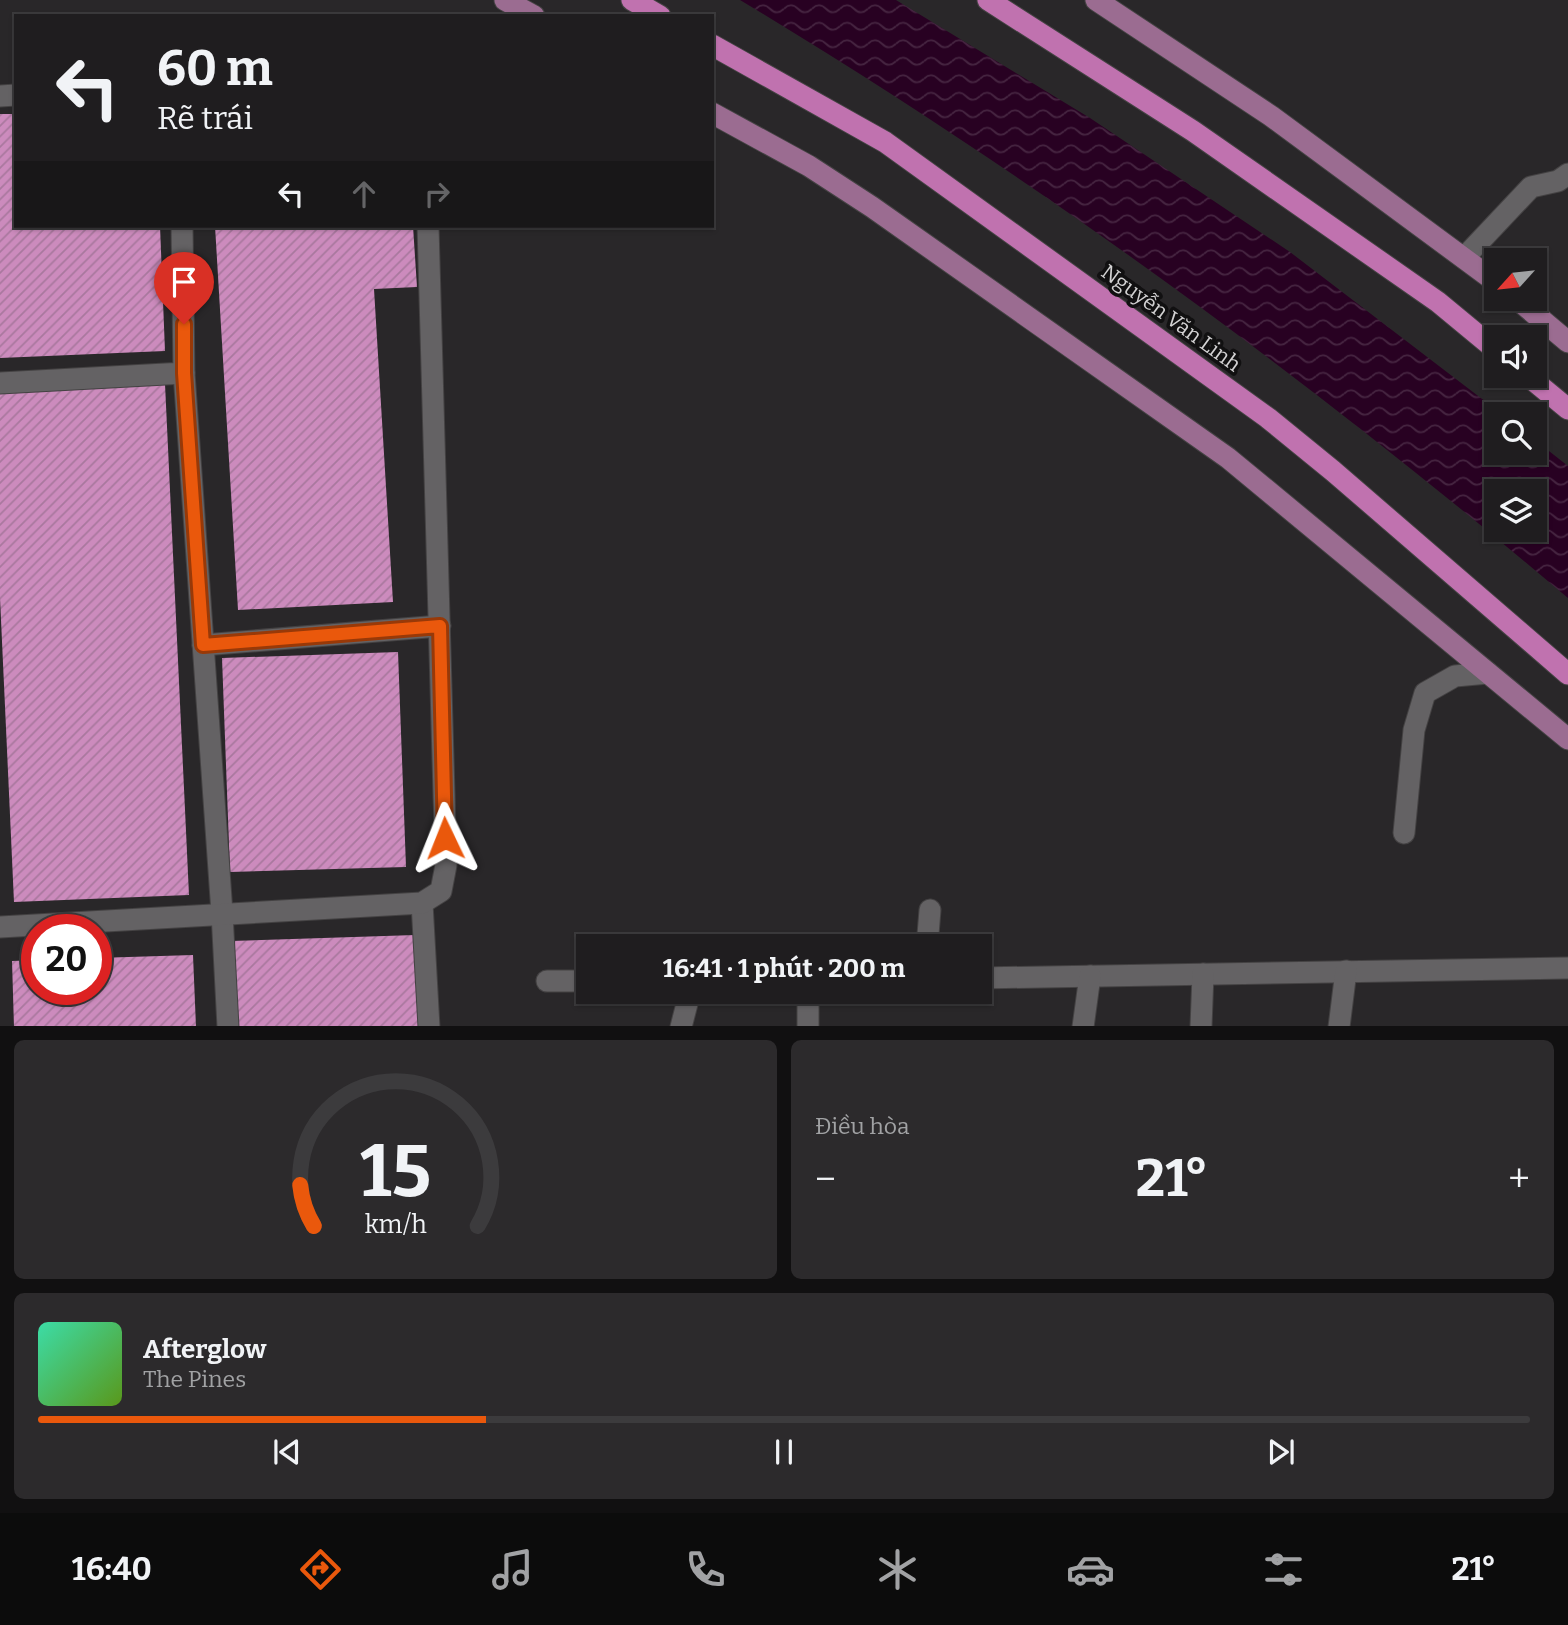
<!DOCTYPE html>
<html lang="vi">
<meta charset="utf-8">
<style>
body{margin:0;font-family:Bitter,serif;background:#2c2a2c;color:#f1f3f6;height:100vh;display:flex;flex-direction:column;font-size:26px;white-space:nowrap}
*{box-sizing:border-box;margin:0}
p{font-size:23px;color:#a1a2a4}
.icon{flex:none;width:38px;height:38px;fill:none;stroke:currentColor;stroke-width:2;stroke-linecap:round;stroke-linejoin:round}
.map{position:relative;height:1026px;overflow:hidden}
.sheet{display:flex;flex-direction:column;gap:14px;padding:14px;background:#111011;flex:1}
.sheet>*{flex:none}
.top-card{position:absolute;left:14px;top:14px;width:700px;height:214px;border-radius:0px;box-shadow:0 2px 5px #0004,0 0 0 2px #3c3b3d;background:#1f1d1f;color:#f1f3f6;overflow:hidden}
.needle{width:46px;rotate:243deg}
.fabs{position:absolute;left:1484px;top:248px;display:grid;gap:14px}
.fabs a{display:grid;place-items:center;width:63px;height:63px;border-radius:0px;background:#1f1d1f;box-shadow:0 2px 5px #0004,0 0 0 2px #3c3b3d;font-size:35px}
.speed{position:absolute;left:21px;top:914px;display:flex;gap:14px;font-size:35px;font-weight:700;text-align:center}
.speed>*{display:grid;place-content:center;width:91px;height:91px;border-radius:50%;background:#1f1d1f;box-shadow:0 2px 5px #0004,0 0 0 2px #3c3b3d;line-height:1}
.speed .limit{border:10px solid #d22;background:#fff;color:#111}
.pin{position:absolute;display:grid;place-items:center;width:60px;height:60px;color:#fff;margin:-72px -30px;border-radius:50% 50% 50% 0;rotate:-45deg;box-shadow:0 0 7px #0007}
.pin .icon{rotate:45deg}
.me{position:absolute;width:77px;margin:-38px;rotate:358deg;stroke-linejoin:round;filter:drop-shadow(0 0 5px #0008)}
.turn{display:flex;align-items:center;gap:24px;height:147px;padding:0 28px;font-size:32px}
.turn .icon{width:91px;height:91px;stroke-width:2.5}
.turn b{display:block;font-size:49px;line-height:60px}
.lanes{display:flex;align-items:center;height:66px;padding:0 28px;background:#0003;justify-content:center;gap:35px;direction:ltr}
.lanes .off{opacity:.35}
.big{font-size:52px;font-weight:700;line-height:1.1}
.sheet .card{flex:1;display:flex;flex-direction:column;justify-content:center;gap:10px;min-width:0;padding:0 24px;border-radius:10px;background:#2c2a2c}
.sheet .dial{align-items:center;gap:0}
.dial svg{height:182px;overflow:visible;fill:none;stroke:#3c3b3d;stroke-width:7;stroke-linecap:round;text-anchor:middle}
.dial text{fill:#f1f3f6;stroke:none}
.song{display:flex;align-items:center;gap:21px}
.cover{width:84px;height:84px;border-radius:10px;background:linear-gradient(135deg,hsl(160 70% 55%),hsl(90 70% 35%))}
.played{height:7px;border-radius:4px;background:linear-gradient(90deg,#ea580c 30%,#3c3b3d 30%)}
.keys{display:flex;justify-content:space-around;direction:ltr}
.heat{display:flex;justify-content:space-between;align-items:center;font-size:38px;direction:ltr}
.sheet .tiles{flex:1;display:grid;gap:14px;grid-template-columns:1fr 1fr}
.card:last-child{grid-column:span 2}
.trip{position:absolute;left:576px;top:934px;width:416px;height:70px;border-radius:0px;background:#1f1d1f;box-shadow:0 2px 5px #0004,0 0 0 2px #3c3b3d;font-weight:700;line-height:70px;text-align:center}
.menu{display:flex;height:112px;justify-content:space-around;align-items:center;background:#0c0c0c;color:#a1a2a4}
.menu .icon{width:49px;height:49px}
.menu .on{color:#ea580c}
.menu b{font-size:32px;color:#f1f3f6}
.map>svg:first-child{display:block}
</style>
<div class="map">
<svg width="1568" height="1027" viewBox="0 0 1568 1027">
<defs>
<pattern id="water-waves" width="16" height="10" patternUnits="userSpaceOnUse" patternTransform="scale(1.75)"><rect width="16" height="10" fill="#280122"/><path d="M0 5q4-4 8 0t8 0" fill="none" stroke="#462541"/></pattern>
<pattern id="building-hatch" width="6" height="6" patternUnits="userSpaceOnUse" patternTransform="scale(1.75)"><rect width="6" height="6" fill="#cc8bbd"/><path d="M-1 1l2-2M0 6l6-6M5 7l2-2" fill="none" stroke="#a9789e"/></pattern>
</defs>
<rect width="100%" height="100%" fill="#292729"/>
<!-- water -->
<path fill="url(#water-waves)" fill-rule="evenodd" d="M 740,0 L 896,0 L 1090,118 L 1290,252 L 1503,415 L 1496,415 L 1496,453 L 1535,453 L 1535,440 L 1568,466 L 1568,598 C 1307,377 1033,176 740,0 ZM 1496,492 L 1535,492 L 1535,530 L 1496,530 Z"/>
<!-- building -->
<g fill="url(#building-hatch)">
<path d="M 0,114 L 16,114 L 16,226 L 160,226 L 165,351 L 0,358 Z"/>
<path d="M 215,226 L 413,226 L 417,287 L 374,289 L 393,602 L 238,610 Z"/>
<path d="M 165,384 L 189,895 L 14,902 L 0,598 L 0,391 Z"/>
<path d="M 398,652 L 406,867 L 230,872 L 222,658 Z"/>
<path d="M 415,935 L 419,1027 L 233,1027 L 230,941 Z"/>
<path d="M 193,955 L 196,1027 L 14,1027 L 12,961 L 37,960 L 37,989 L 96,989 L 96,958 Z"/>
</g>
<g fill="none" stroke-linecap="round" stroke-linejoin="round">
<!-- minor casing -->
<g stroke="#444243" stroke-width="23">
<g id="minor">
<path d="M 0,96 L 16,95"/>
<path d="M 1464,258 L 1531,187 L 1558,181 L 1568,174"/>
<path d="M 184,373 L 222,913 L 228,1027"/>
<path d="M 0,383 L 184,373 L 182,226"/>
<path d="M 203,645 L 440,626"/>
<path d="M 1404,833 L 1414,730 L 1425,693 L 1455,676 L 1488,673"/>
<path d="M 422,903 L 429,1027"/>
<path d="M 0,927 L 422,903 L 441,891 L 446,865 L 428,226"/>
<path d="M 927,947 L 930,910"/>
<path d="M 980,978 L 1568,968"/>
<path d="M 547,981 L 588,981"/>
<path d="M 808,992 L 808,1027"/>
<path d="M 681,1027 L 690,992"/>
<path d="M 1083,1027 L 1090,976"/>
<path d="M 1201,1027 L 1203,974"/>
<path d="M 1339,1027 L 1346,971"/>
</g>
</g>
<!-- major casing -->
<g stroke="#444243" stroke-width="23">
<g id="major">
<path d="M 505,0 L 534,16"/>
<path d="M 1096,0 L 1271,116 L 1496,282"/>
<path d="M 712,113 L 809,166 L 872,207 L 1228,458 L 1568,739"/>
<path d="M 1517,299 L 1568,342"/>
</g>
</g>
<!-- highway casing -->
<g stroke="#444243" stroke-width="23">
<g id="highway">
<path d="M 632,0 L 660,16"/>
<path d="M 988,0 L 1193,131 L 1438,302 L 1496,350"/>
<path d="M 712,45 L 885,142 L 1268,418 L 1333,471 L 1568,674"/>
<path d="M 1528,376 L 1568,409"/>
</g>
</g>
<!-- minor -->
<use href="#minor" stroke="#646264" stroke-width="21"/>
<!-- major -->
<use href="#major" stroke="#9b6c91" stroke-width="21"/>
<!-- highway -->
<use href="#highway" stroke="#c072af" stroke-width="21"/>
</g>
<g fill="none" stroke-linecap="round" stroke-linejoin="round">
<!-- route casing -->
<g stroke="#983908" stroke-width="18">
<path id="route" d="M 184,324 L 184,373 L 203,645 L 440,626 L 445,838"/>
</g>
<!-- route -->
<use href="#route" stroke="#ea580c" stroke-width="12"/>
</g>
<g text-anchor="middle" stroke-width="7" stroke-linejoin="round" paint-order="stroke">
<!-- street labels -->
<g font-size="21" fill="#d3d2d3" stroke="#111011">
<text transform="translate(1171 318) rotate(36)" y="7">Nguyễn Văn Linh</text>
</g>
</g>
</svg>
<div class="fabs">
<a><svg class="needle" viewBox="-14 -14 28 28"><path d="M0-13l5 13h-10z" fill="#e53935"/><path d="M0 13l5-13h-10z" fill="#a1a2a4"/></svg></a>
<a><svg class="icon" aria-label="sound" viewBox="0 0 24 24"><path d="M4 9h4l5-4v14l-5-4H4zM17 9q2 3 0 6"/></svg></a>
<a><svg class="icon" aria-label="search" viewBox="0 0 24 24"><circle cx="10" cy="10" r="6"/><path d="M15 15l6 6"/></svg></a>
<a><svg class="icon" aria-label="layers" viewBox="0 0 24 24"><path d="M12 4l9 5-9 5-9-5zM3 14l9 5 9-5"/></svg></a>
</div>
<div class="speed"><div class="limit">20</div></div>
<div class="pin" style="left:184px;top:324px;background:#d93025"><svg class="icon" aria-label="arrive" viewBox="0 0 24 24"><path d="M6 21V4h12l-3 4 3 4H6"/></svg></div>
<svg class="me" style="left:445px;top:838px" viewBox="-20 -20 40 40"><path d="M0-17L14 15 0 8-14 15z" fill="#ea580c" stroke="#fff" stroke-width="4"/></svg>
<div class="trip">16:41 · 1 phút · 200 m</div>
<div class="top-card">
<div class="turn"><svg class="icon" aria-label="left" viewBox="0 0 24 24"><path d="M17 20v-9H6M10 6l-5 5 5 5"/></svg><div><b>60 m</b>Rẽ trái</div></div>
<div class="lanes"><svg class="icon" aria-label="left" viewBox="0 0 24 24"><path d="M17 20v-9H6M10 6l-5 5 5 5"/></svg><svg class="icon off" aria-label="ahead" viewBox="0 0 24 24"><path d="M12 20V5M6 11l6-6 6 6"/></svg><svg class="icon off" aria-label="right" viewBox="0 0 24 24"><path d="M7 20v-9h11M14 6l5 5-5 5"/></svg></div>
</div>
</div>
<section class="sheet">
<div class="tiles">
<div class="card dial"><svg viewBox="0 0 100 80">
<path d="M14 69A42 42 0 1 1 86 69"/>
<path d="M14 69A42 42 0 0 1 8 51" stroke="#ea580c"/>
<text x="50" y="56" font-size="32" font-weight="700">15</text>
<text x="50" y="72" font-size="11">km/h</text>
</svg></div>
<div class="card"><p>Điều hòa</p>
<div class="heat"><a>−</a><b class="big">21°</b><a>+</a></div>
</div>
<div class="card">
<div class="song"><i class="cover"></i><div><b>Afterglow</b><p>The Pines</p></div></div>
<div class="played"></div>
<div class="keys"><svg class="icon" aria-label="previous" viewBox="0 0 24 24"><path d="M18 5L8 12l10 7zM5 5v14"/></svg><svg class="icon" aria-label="pause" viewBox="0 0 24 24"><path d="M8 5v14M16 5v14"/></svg><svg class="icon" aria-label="next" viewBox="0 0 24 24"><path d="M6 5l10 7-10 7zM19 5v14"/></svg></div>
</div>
</div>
</section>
<nav class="menu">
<b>16:40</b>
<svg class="icon on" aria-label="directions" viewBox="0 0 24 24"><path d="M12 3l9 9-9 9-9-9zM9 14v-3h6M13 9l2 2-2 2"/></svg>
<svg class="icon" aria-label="music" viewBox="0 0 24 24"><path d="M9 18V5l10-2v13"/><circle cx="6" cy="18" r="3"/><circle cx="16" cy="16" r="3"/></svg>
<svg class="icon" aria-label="phone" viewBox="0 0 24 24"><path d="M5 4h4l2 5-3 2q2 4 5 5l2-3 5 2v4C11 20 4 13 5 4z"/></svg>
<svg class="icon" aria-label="climate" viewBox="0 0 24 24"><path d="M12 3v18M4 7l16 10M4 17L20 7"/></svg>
<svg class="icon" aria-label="car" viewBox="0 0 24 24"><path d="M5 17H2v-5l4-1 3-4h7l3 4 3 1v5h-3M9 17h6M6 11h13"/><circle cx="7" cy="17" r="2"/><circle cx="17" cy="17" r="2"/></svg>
<svg class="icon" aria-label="filters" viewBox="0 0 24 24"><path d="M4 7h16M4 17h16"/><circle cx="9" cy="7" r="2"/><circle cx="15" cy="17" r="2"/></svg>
<b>21°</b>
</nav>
